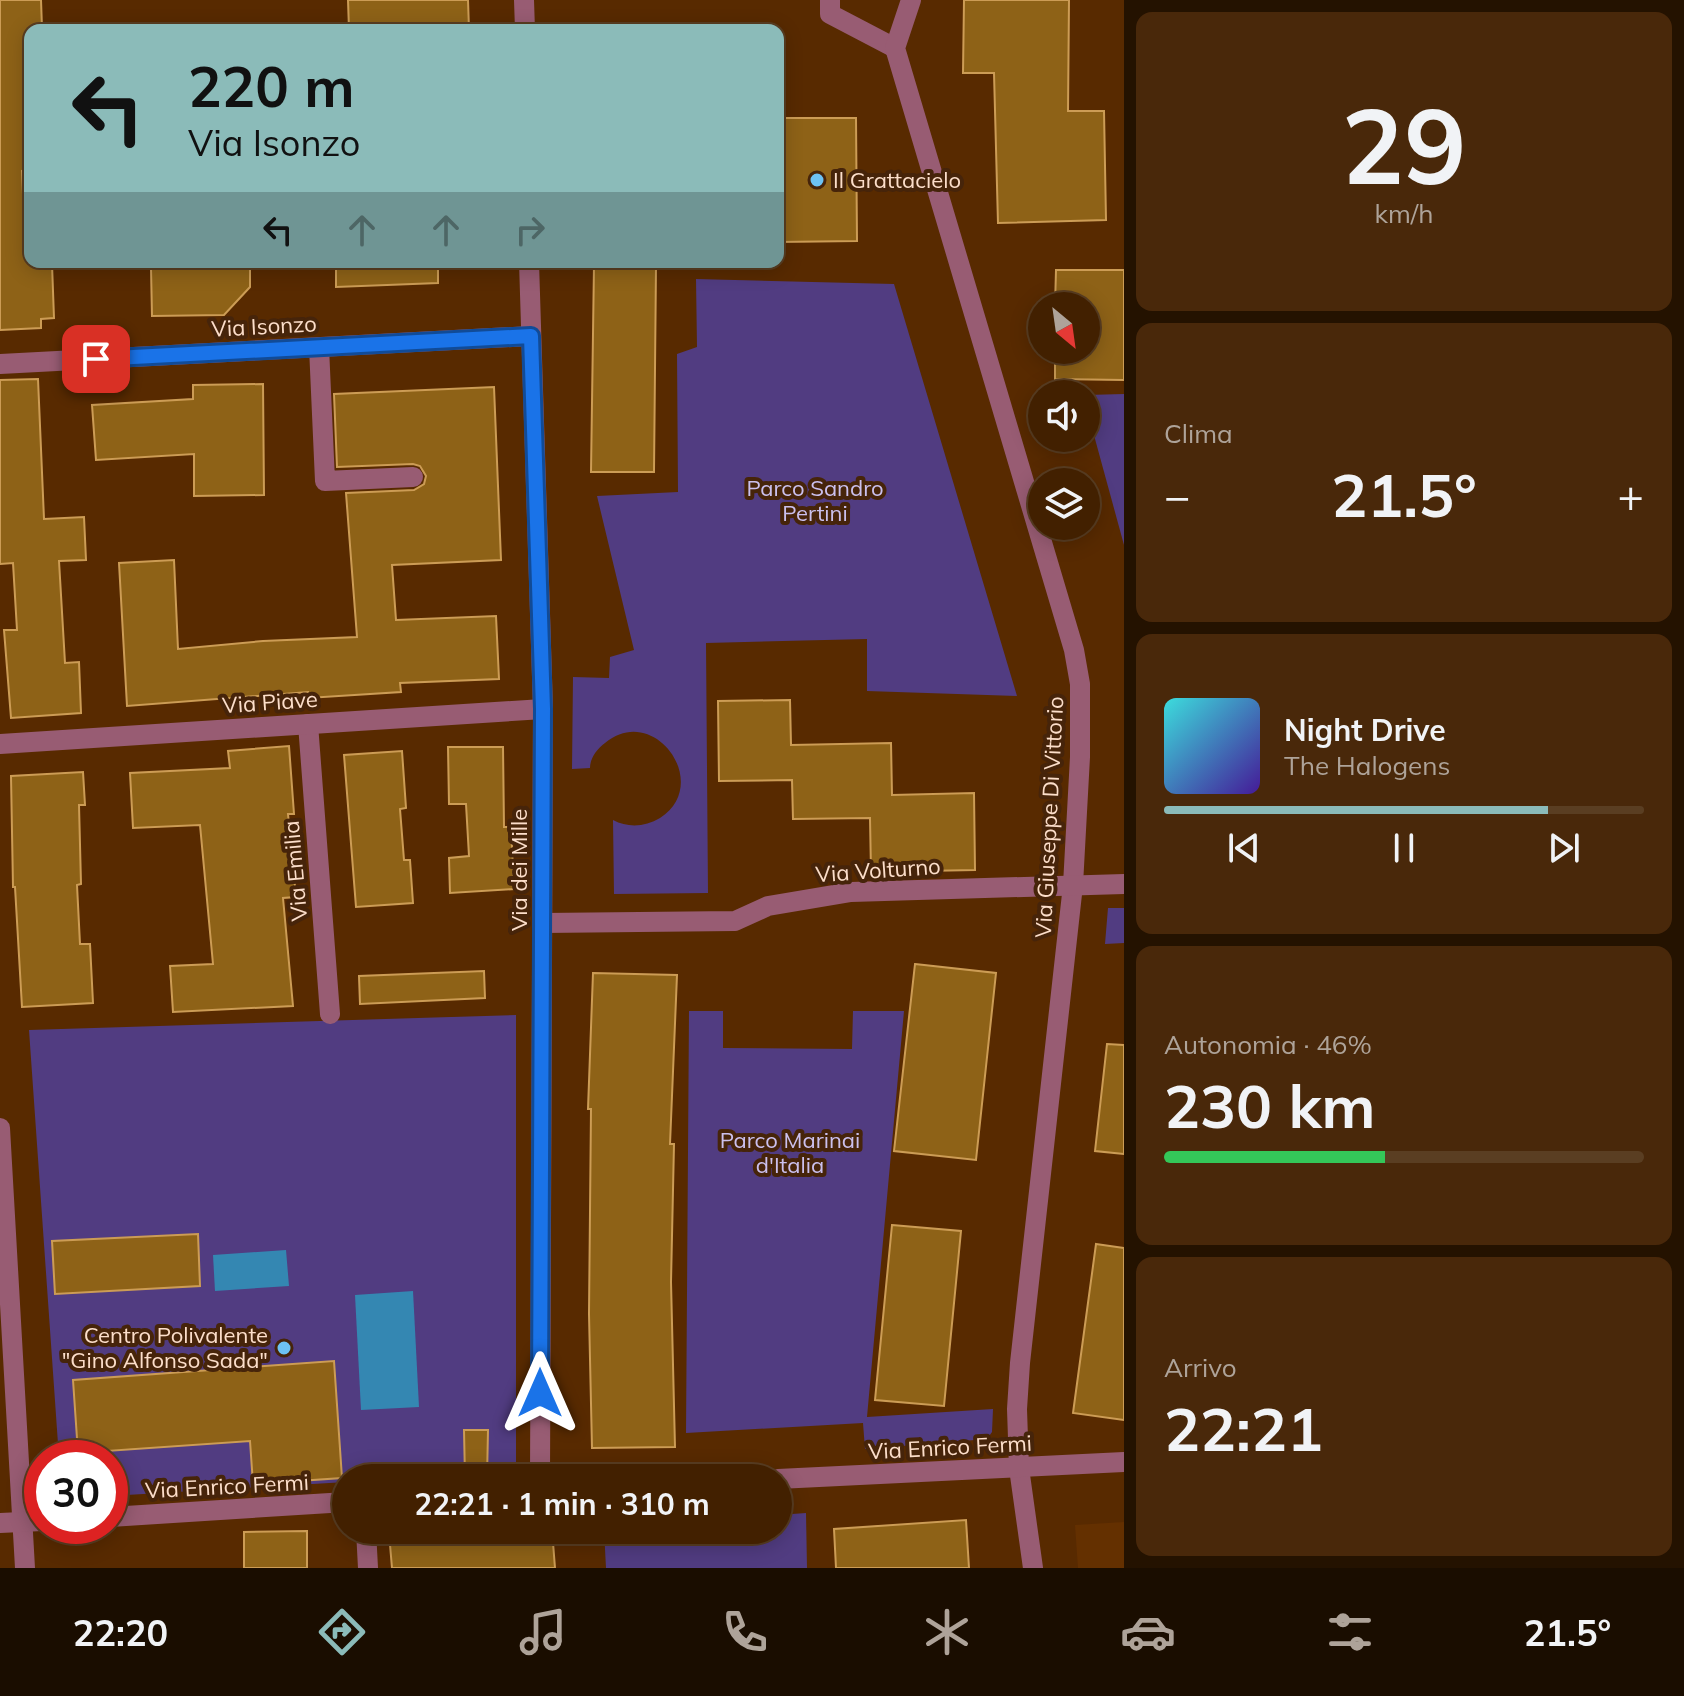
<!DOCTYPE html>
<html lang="it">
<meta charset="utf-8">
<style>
body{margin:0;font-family:Mulish,sans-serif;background:#49280a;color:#f1f3f6;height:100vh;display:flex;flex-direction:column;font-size:30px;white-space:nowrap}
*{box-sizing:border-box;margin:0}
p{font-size:26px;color:#aea399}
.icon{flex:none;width:44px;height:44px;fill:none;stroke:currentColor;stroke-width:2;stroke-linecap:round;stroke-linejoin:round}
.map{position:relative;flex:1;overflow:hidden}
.details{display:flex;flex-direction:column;gap:12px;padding:12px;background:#241200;width:560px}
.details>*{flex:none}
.banner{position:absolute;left:24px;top:24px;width:760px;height:244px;border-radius:16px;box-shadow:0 4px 20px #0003,0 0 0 2px #5a3e22;background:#8bbbb9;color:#111;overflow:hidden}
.needle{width:52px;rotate:151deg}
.fabs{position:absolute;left:1028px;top:292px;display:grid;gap:16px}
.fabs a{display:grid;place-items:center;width:72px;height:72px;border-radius:50%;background:#422000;box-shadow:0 4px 20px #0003,0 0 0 2px #5a3e22;font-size:40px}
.speed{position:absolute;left:24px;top:1440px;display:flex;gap:16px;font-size:40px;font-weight:700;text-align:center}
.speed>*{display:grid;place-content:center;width:104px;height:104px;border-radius:50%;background:#422000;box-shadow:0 4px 20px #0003,0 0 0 2px #5a3e22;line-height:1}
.speed .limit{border:12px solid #d22;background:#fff;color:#111}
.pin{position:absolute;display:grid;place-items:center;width:68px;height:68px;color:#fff;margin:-34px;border-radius:16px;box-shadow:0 4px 12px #0006}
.me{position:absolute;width:88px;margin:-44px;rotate:0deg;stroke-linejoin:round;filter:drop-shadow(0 0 6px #0008)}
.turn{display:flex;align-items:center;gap:28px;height:168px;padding:0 32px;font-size:36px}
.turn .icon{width:104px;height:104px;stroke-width:2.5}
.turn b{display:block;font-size:56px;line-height:68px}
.lanes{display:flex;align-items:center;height:76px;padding:0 32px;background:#0003;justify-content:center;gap:40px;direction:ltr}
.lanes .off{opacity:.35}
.big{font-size:60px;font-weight:700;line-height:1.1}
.details .card{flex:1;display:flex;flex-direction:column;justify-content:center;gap:12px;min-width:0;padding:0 28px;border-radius:16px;background:#49280a}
.details .dial{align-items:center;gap:0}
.dial b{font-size:104px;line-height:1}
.song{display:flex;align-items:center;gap:24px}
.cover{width:96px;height:96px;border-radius:12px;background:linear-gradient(135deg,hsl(180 70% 55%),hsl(260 70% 35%))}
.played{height:8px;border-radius:4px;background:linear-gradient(90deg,#8bbbb9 80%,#5a3e22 80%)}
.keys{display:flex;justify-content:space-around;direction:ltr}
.heat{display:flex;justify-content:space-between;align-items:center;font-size:44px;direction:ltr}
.charge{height:12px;border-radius:6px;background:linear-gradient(90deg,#34c759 46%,#5a3e22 0)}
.trip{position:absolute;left:332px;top:1464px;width:460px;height:80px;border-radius:40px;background:#422000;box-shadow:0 4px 20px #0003,0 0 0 2px #5a3e22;font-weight:700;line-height:80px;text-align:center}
.menu{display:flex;height:128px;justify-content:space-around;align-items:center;background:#1a0d00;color:#aea399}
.menu .icon{width:56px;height:56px}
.menu .active{color:#8bbbb9}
.menu b{font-size:36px;color:#f1f3f6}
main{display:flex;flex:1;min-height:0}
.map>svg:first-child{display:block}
</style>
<main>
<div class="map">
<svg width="1124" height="1568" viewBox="0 0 1124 1568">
<rect width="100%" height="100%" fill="#582a00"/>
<!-- built -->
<path fill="#643000" d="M 1124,1522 L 1124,1568 L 1078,1568 L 1075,1525 Z"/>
<!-- green -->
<g fill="#513c81">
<path d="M 696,279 L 894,284 L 1017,696 L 867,691 L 867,639 L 706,643 L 708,893 L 614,894 L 613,820 C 628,828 645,827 660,818 C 713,784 654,702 605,743 C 597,749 590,758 590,768 L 572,769 L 573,677 L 609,678 L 610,657 L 634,650 L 597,496 L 678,492 L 677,354 L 697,347 Z"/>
<path d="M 1124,394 L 1124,545 L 1086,406 L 1086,395 Z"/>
<path d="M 1108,908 L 1124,908 L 1124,943 L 1105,944 Z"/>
<path d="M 689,1011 L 723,1011 L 723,1048 L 852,1049 L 853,1011 L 904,1011 L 867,1417 L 993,1409 L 992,1432 L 987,1439 L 865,1449 L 863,1423 L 686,1433 Z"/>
<path d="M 516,1015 L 516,1472 L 416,1478 L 346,1478 L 346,1482 L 110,1496 L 110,1458 L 59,1458 L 29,1030 Z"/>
<path d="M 806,1513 L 807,1568 L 606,1568 L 604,1530 L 778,1530 L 778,1515 Z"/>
</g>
<!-- water -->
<g fill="#3487b2">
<path d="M 286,1250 L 289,1286 L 215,1291 L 213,1255 Z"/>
<path d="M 413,1291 L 419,1407 L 361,1410 L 355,1295 Z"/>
</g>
<!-- building -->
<g fill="#8e6217" stroke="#cc9c55" stroke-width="2">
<path d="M 0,0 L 41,0 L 42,28 L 30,29 L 30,170 L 22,171 L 25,241 L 30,241 L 30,262 L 34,262 L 35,265 L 52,264 L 54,318 L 41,319 L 41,328 L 0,330 Z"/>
<path d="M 348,0 L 468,0 L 469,30 L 349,30 Z"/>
<path d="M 964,0 L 1069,0 L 1068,111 L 1104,111 L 1106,220 L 998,223 L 994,73 L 963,73 Z"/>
<path d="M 778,118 L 856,118 L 857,241 L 778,242 Z"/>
<path d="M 176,262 L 250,262 L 250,287 L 224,315 L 152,316 L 151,268 L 170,268 Z"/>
<path d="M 336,262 L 438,262 L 438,283 L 336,287 Z"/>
<path d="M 594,265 L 656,266 L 654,472 L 591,472 Z"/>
<path d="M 1056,270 L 1124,270 L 1124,380 L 1055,379 L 1055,350 L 1086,350 L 1086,306 L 1055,306 Z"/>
<path d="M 38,379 L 44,519 L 84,517 L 86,560 L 59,561 L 65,663 L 79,662 L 81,713 L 11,718 L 4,630 L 17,630 L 13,563 L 0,564 L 0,380 Z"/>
<path d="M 263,384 L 264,495 L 194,496 L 194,454 L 96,460 L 92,405 L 193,399 L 193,385 Z"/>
<path d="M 494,387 L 501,560 L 392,565 L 396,620 L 496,616 L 499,679 L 400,683 L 401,692 L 308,698 L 308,692 L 127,706 L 119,563 L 174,560 L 178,649 L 263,641 L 357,637 L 346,493 L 414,490 L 424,484 L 426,476 L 420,466 L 413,464 L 337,467 L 334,394 Z"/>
<path d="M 790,700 L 791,745 L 891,743 L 892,795 L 974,793 L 975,870 L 871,872 L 870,818 L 793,819 L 792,780 L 719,781 L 718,701 Z"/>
<path d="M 289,746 L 294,814 L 288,814 L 296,897 L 283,898 L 293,1006 L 173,1012 L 170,966 L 213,964 L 200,825 L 133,828 L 130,773 L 230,768 L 228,751 Z"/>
<path d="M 448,747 L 503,747 L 504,827 L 511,827 L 514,889 L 450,893 L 449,858 L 469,856 L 466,804 L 449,804 Z"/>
<path d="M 402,751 L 406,808 L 400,809 L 404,860 L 410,860 L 413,903 L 356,907 L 344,755 Z"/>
<path d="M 83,772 L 85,805 L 79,805 L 81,884 L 77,885 L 80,944 L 90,944 L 93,1003 L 22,1007 L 15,887 L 13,887 L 11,776 Z"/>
<path d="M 915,964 L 996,973 L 976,1160 L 894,1151 Z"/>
<path d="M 484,971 L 485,998 L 360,1004 L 359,976 Z"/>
<path d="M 593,973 L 677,975 L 670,1144 L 674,1144 L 671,1282 L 675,1447 L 592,1448 L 589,1314 L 591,1109 L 588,1109 Z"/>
<path d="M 1107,1044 L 1124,1045 L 1124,1154 L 1095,1151 Z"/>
<path d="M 892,1225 L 961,1231 L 944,1406 L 875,1400 Z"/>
<path d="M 198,1234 L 200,1286 L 55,1294 L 52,1241 Z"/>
<path d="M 1096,1244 L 1124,1248 L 1124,1420 L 1073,1413 Z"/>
<path d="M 334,1361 L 342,1478 L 253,1484 L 250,1441 L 78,1453 L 73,1380 Z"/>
<path d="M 464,1430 L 488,1430 L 487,1478 L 465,1478 Z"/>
<path d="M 966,1520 L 969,1568 L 836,1568 L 834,1529 Z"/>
<path d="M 434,1530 L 552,1530 L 555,1568 L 392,1568 L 389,1533 Z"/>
<path d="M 307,1531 L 307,1568 L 244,1568 L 244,1532 Z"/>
</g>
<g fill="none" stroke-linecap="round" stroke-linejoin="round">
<!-- minor -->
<g stroke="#985c73" stroke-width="20">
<path d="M 524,0 L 525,30"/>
<path d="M 830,0 L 830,14 L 895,48"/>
<path d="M 911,0 L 895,48 L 1074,650 L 1080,684 L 1080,757 L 1073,885 L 1020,1363 L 1017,1409 L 1019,1468 L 1033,1568"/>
<path d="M 529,262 L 543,709 L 540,1478"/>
<path d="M 319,347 L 325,481 L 413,477"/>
<path d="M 0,364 L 531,336"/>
<path d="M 308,724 L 330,1014"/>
<path d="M 0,744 L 543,709"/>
<path d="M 543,923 L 735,921 L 768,906 L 851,892 L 1124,884"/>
<path d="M 0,1128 L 25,1568"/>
<path d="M 778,1479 L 1124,1462"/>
<path d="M 110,1517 L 346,1502"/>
<path d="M 0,1523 L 42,1521"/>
<path d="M 366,1530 L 368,1568"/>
</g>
</g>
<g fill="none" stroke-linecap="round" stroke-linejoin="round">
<!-- route casing -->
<g stroke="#114b97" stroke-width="20">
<path id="route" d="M 96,359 L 531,336 L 543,709 L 540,1393"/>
</g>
<!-- route -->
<use href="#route" stroke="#1a73e8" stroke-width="14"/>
</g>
<!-- markers -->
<g fill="#6dc2f3" stroke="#46240a" stroke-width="3">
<circle cx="817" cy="180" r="8"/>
<circle cx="284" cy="1348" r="8"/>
</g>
<g text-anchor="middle" stroke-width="8" stroke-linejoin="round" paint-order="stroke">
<!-- poi labels -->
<g font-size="22" fill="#fcdeca" stroke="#46240a" text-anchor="start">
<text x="833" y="188">Il Grattacielo</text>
<text x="268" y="1343" text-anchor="end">Centro Polivalente<tspan x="268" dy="25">"Gino Alfonso Sada"</tspan></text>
</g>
<!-- street labels -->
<g font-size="22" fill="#fcdeca" stroke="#46240a">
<text transform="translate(264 326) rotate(-3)" y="8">Via Isonzo</text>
<text transform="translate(270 702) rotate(-4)" y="8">Via Piave</text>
<text transform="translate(1049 817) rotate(-87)" y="8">Via Giuseppe Di Vittorio</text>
<text transform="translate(519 870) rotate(-90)" y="8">Via dei Mille</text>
<text transform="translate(878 870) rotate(-4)" y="8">Via Volturno</text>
<text transform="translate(295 871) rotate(-95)" y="8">Via Emilia</text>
<text transform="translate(950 1447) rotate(-3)" y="8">Via Enrico Fermi</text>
<text transform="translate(227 1486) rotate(-3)" y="8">Via Enrico Fermi</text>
</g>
<!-- park labels -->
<g font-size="22" fill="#cbc0ee" stroke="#46240a">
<text x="815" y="496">Parco Sandro<tspan x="815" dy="25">Pertini</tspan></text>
<text x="790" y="1148">Parco Marinai<tspan x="790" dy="25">d'Italia</tspan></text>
</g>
</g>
</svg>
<div class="fabs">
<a><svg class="needle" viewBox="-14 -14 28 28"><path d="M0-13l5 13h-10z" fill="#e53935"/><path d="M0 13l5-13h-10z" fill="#aea399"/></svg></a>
<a><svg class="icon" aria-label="sound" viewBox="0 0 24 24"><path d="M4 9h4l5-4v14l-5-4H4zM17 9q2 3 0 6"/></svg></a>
<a><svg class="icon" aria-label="layers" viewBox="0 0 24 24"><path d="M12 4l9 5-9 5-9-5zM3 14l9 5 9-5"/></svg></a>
</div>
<div class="speed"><div class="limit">30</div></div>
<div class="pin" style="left:96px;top:359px;background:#d93025"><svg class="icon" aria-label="arrive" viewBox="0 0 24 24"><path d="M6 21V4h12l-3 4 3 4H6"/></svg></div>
<svg class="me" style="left:540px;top:1393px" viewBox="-20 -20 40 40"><path d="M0-17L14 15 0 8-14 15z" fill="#1a73e8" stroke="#fff" stroke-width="4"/></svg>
<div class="trip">22:21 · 1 min · 310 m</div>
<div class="banner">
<div class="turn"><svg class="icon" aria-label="left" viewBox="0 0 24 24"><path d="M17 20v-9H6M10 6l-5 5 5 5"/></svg><div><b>220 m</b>Via Isonzo</div></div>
<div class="lanes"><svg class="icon" aria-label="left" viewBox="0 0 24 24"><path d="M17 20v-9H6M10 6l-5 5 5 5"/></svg><svg class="icon off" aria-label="ahead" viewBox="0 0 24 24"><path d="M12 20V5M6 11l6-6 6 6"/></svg><svg class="icon off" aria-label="ahead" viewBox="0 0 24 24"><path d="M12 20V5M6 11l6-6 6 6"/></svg><svg class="icon off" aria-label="right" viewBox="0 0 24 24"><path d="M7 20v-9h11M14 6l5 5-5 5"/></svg></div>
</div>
</div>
<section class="details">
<div class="card dial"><b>29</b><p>km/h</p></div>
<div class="card"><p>Clima</p>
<div class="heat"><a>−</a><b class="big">21.5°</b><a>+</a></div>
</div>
<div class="card">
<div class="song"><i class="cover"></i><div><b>Night Drive</b><p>The Halogens</p></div></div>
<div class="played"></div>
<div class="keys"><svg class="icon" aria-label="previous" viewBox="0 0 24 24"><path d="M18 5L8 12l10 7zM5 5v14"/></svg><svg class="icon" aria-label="pause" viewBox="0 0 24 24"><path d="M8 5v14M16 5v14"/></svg><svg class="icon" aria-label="next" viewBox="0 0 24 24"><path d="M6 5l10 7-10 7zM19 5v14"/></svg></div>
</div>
<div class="card"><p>Autonomia · 46%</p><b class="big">230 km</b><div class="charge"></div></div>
<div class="card"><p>Arrivo</p><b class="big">22:21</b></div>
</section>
</main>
<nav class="menu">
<b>22:20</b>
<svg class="icon active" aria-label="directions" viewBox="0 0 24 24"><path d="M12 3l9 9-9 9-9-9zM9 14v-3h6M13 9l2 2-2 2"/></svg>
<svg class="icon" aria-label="music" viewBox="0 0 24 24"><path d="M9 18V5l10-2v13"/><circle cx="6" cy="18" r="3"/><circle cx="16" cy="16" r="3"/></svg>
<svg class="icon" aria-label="phone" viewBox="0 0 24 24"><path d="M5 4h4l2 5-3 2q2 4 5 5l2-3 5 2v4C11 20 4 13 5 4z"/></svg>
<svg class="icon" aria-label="climate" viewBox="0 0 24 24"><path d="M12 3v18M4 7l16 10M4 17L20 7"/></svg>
<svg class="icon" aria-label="car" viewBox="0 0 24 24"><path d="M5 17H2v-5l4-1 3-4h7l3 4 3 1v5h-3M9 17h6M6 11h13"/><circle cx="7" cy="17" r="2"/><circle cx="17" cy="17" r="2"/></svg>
<svg class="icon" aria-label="filters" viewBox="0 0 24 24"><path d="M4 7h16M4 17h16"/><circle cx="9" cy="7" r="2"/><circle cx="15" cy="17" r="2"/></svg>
<b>21.5°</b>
</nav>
